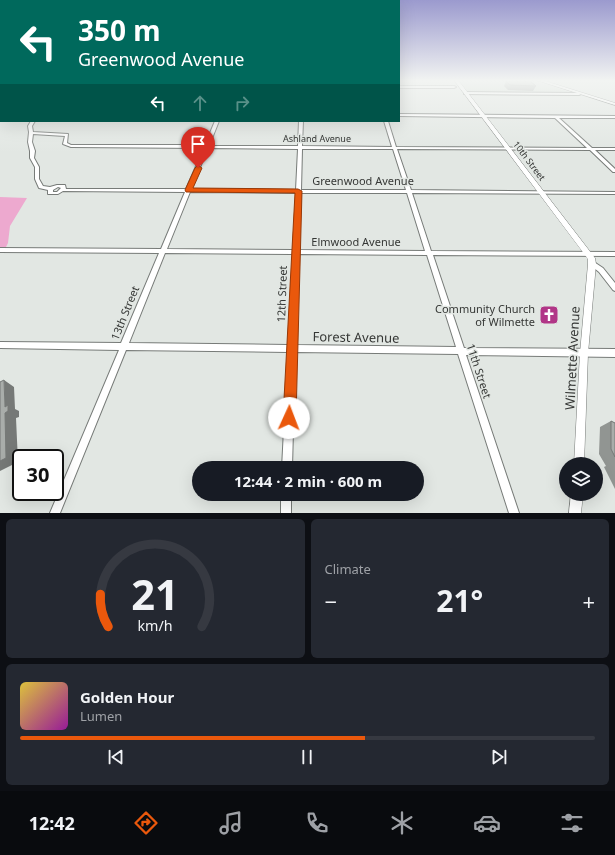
<!DOCTYPE html>
<meta charset="utf-8">
<style>
body{margin:0;font-family:"Noto Sans",sans-serif;background:#242831;color:#f1f3f6;height:100vh;display:flex;flex-direction:column;font-size:15px;white-space:nowrap}
*{box-sizing:border-box;margin:0}
p{font-size:13px;color:#9ea1a6}
.icon{flex:none;width:22px;height:22px;fill:none;stroke:currentColor;stroke-width:2;stroke-linecap:round;stroke-linejoin:round}
.map{position:relative;height:513px;overflow:hidden}
.side{display:flex;flex-direction:column;gap:6px;padding:6px;background:#0d0f14;flex:1}
.side>*{flex:none}
.top-card{position:absolute;left:0px;top:0px;width:400px;height:122px;box-shadow:0 4px 16px #0002;background:#00695c;color:#fff;overflow:hidden}
.tools{position:absolute;left:559px;top:457px;display:grid;gap:8px}
.tools a{display:grid;place-items:center;width:44px;height:44px;border-radius:50%;background:#171b24;box-shadow:0 4px 16px #0002;font-size:20px}
.speed{position:absolute;left:12px;top:449px;display:flex;gap:8px;font-size:20px;font-weight:700;text-align:center}
.speed>*{display:grid;place-content:center;width:52px;height:52px;border-radius:50%;background:#171b24;box-shadow:0 4px 16px #0002;line-height:1}
.speed .limit{border:2px solid #111;border-radius:6px;background:#fff;color:#111}
.pin{position:absolute;display:grid;place-items:center;width:34px;height:34px;color:#fff;margin:-41px -17px;border-radius:50% 50% 50% 0;rotate:-45deg;box-shadow:0 0 4px #0007}
.pin .icon{rotate:45deg}
.me{position:absolute;width:44px;margin:-22px;rotate:2deg;stroke-linejoin:round;filter:drop-shadow(0 0 3px #0008)}
.turn{display:flex;align-items:center;gap:14px;height:84px;padding:0 12px;font-size:18px}
.turn .icon{width:52px;height:52px;stroke-width:2.5}
.turn b{display:block;font-size:28px;line-height:34px}
.lanes{display:flex;align-items:center;height:38px;padding:0 12px;background:#0003;justify-content:center;gap:20px;direction:ltr}
.lanes .off{opacity:.35}
.big{font-size:30px;font-weight:700;line-height:1.1}
.side .card{flex:1;display:flex;flex-direction:column;justify-content:center;gap:6px;min-width:0;padding:0 14px;border-radius:6px;background:#242831}
.side .dial{align-items:center;gap:0}
.dial svg{height:104px;overflow:visible;fill:none;stroke:#363941;stroke-width:7;stroke-linecap:round;text-anchor:middle}
.dial text{fill:#f1f3f6;stroke:none}
.song{display:flex;align-items:center;gap:12px}
.cover{width:48px;height:48px;border-radius:6px;background:linear-gradient(135deg,hsl(50 70% 55%),hsl(300 70% 35%))}
.played{height:4px;border-radius:2px;background:linear-gradient(90deg,#ea580c 60%,#363941 60%)}
.keys{display:flex;justify-content:space-around;direction:ltr}
.heat{display:flex;justify-content:space-between;align-items:center;font-size:22px;direction:ltr}
.side .tiles{flex:1;display:grid;gap:6px;grid-template-columns:1fr 1fr}
.card:last-child{grid-column:span 2}
.trip{position:absolute;left:192px;top:461px;width:232px;height:40px;border-radius:20px;background:#171b24;box-shadow:0 4px 16px #0002;font-weight:700;line-height:40px;text-align:center}
.tabs{display:flex;height:64px;justify-content:space-around;align-items:center;background:#090b0e;color:#9ea1a6}
.tabs .icon{width:28px;height:28px}
.tabs .selected{color:#ea580c}
.tabs b{font-size:18px;color:#f1f3f6}
.map>svg:first-child{display:block}
</style>
<div class="map">
<svg width="615" height="513" viewBox="0 0 615 513">
<rect width="100%" height="100%" fill="#e2e7e3"/>
<!-- built -->
<path fill="#d1dcd3" d="M 459,80 L 533,80 L 569,92 L 468,92 Z"/>
<!-- green -->
<path fill="#eda9cf" d="M 0,197 L 27,198 L 10,226 L 8,243 L 6,247 L 0,247 Z"/>
<g fill="none" stroke-linecap="round" stroke-linejoin="round">
<!-- minor casing -->
<g stroke="#777b78" stroke-width="2">
<g id="minor">
<rect x="0" y="82" width="1" height="3"/>
<path d="M 399,86 L 454,86 L 456,87 L 454,88 L 399,88 Z"/>
<path d="M 465,92 L 579,93 L 581,94 L 579,95 L 464,94 L 464,92 Z"/>
<path d="M 399,114 L 615,116 L 615,118 L 559,118 L 592,148 L 615,148 L 615,150 L 595,150 L 615,169 L 615,172 L 613,172 L 590,150 L 397,149 L 411,190 L 615,192 L 615,194 L 412,193 L 431,251 L 615,252 L 615,256 L 433,255 L 464,348 L 615,349 L 615,357 L 466,355 L 519,513 L 509,513 L 458,354 L 295,352 L 292,468 L 282,468 L 288,352 L 126,350 L 60,513 L 50,513 L 119,350 L 0,348 L 0,342 L 121,343 L 159,253 L 0,252 L 0,248 L 161,249 L 185,192 L 63,191 L 58,194 L 48,194 L 48,190 L 39,188 L 35,179 L 35,167 L 30,158 L 30,151 L 28,142 L 29,132 L 28,126 L 31,121 L 35,121 L 32,126 L 33,132 L 68,134 L 67,143 L 71,145 L 205,145 L 215,121 L 219,121 L 209,146 L 298,146 L 299,121 L 303,121 L 302,146 L 392,147 L 384,121 L 388,121 L 396,147 L 587,148 L 555,118 L 399,116 ZM 33,134 L 65,136 L 63,144 L 71,147 L 204,148 L 186,189 L 66,189 L 65,185 L 57,185 L 50,187 L 43,186 L 39,179 L 39,167 L 34,158 L 35,151 L 32,142 ZM 208,148 L 298,149 L 296,190 L 191,189 ZM 302,149 L 393,149 L 406,190 L 301,190 ZM 58,187 L 61,188 L 57,192 L 53,192 L 53,190 ZM 190,192 L 296,193 L 293,250 L 167,249 ZM 301,193 L 407,193 L 425,251 L 299,250 ZM 165,253 L 293,254 L 288,345 L 129,343 ZM 299,254 L 427,255 L 456,347 L 296,345 Z"/>
<path d="M 590,262 L 594,262 L 603,268 L 615,283 L 615,291 L 613,290 L 599,272 L 589,264 Z"/>
<rect x="281" y="494" width="10" height="19"/>
</g>
</g>
<!-- tertiary casing -->
<g stroke="#777b78" stroke-width="1">
<g id="tertiary">
<path d="M 454,80 L 458,80 L 595,258 L 596,264 L 588,353 L 584,464 L 574,464 L 580,353 L 588,264 L 588,259 Z"/>
<path d="M 536,80 L 542,80 L 615,103 L 615,105 Z"/>
<rect x="0" y="93" width="1" height="3"/>
<path d="M 571,494 L 583,494 L 581,513 L 569,513 Z"/>
</g>
</g>
<!-- minor -->
<use href="#minor" fill="#fff" fill-rule="evenodd"/>
<!-- tertiary -->
<use href="#tertiary" fill="#fff" fill-rule="evenodd"/>
</g>
<!-- wall -->
<g fill="#919592">
<path d="M 506,81 L 536,86 L 533,91 L 508,90 L 504,86 Z"/>
<path d="M 611,421 L 615,423 L 615,489 L 604,467 L 606,466 L 599,454 L 600,427 Z"/>
</g>
<!-- shaded-wall -->
<path fill="#767977" d="M 4,380 L 14,387 L 15,409 L 19,411 L 19,417 L 16,418 L 18,462 L 0,471 L 0,461 L 5,407 Z"/>
<!-- building -->
<g fill="#a9adaa" stroke="#767977">
<path d="M 506,81 L 530,81 L 536,86 L 510,85 Z"/>
<path d="M 4,380 L 5,407 L 8,405 L 8,411 L 5,413 L 6,458 L 0,461 L 0,382 Z"/>
<path d="M 611,421 L 615,423 L 615,457 L 611,449 Z"/>
</g>
<!-- sky -->
<linearGradient id="sky" x2="0" y2="1"><stop stop-color="#9b9ace"/><stop offset="0.53" stop-color="#f2f4f2"/><stop offset="1" stop-color="#f2f4f2" stop-opacity="0"/></linearGradient>
<rect width="615" height="152" fill="url(#sky)"/>
<!-- route -->
<path fill="#ea580c" stroke="#983908" d="M 198,165 L 202,168 L 193,188 L 298,189 L 302,191 L 296,418 L 294,423 L 289,425 L 285,423 L 283,418 L 295,193 L 186,192 L 185,190 L 195,168 Z"/>
<!-- icons -->
<defs>
<g id="church-square" transform="scale(1)"><rect x="-9" y="-9" width="18" height="18" rx="4" fill="#b13687" stroke="#e2e7e3"/><path d="M-1.2-6h2.4v3.5h3.3v2.4h-3.3V6h-2.4V-.1h-3.3v-2.4h3.3Z" fill="#fff"/></g>
</defs>
<g fill-rule="evenodd">
<use href="#church-square" x="549" y="315"/>
</g>
<g text-anchor="middle" stroke-width="3" stroke-linejoin="round" paint-order="stroke">
<!-- far-street labels -->
<g font-size="9" fill="#353735" stroke="#e2e7e3">
<text x="317" y="142">Ashland Avenue</text>
<text transform="translate(529 161) rotate(53)" y="3">10th Street</text>
</g>
<!-- street labels -->
<g font-size="11" fill="#353735" stroke="#e2e7e3">
<text x="363" y="185">Greenwood Avenue</text>
<text x="356" y="246">Elmwood Avenue</text>
<text transform="translate(282 294) rotate(-88)" y="4">12th Street</text>
<text transform="translate(125 313) rotate(-68)" y="4">13th Street</text>
<text transform="translate(479 371) rotate(72)" y="4">11th Street</text>
</g>
<!-- poi labels -->
<g font-size="11" fill="#353735" stroke="#e2e7e3" text-anchor="end">
<text x="535" y="313">Community Church<tspan x="535" dy="13">of Wilmette</tspan></text>
</g>
<!-- near-street labels -->
<g font-size="13" fill="#353735" stroke="#e2e7e3">
<text transform="translate(356 337) rotate(1)" y="5">Forest Avenue</text>
<text transform="translate(572 358) rotate(-87)" y="5">Wilmette Avenue</text>
</g>
</g>
</svg>
<div class="tools">
<a><svg class="icon" aria-label="layers" viewBox="0 0 24 24"><path d="M12 4l9 5-9 5-9-5zM3 14l9 5 9-5"/></svg></a>
</div>
<div class="speed"><div class="limit">30</div></div>
<div class="pin" style="left:198px;top:168px;background:#d93025"><svg class="icon" aria-label="arrive" viewBox="0 0 24 24"><path d="M6 21V4h12l-3 4 3 4H6"/></svg></div>
<svg class="me" style="left:289px;top:418px" viewBox="-20 -20 40 40"><circle r="19" fill="#fff"/><path d="M0-13L10 11 0 6-10 11z" fill="#ea580c"/></svg>
<div class="trip">12:44 · 2 min · 600 m</div>
<div class="top-card">
<div class="turn"><svg class="icon" aria-label="left" viewBox="0 0 24 24"><path d="M17 20v-9H6M10 6l-5 5 5 5"/></svg><div><b>350 m</b>Greenwood Avenue</div></div>
<div class="lanes"><svg class="icon" aria-label="left" viewBox="0 0 24 24"><path d="M17 20v-9H6M10 6l-5 5 5 5"/></svg><svg class="icon off" aria-label="ahead" viewBox="0 0 24 24"><path d="M12 20V5M6 11l6-6 6 6"/></svg><svg class="icon off" aria-label="right" viewBox="0 0 24 24"><path d="M7 20v-9h11M14 6l5 5-5 5"/></svg></div>
</div>
</div>
<section class="side">
<div class="tiles">
<div class="card dial"><svg viewBox="0 0 100 80">
<path d="M14 69A42 42 0 1 1 86 69"/>
<path d="M14 69A42 42 0 0 1 8 44" stroke="#ea580c"/>
<text x="50" y="56" font-size="32" font-weight="700">21</text>
<text x="50" y="72" font-size="11">km/h</text>
</svg></div>
<div class="card"><p>Climate</p>
<div class="heat"><a>−</a><b class="big">21°</b><a>+</a></div>
</div>
<div class="card">
<div class="song"><i class="cover"></i><div><b>Golden Hour</b><p>Lumen</p></div></div>
<div class="played"></div>
<div class="keys"><svg class="icon" aria-label="previous" viewBox="0 0 24 24"><path d="M18 5L8 12l10 7zM5 5v14"/></svg><svg class="icon" aria-label="pause" viewBox="0 0 24 24"><path d="M8 5v14M16 5v14"/></svg><svg class="icon" aria-label="next" viewBox="0 0 24 24"><path d="M6 5l10 7-10 7zM19 5v14"/></svg></div>
</div>
</div>
</section>
<nav class="tabs">
<b>12:42</b>
<svg class="icon selected" aria-label="directions" viewBox="0 0 24 24"><path d="M12 3l9 9-9 9-9-9zM9 14v-3h6M13 9l2 2-2 2"/></svg>
<svg class="icon" aria-label="music" viewBox="0 0 24 24"><path d="M9 18V5l10-2v13"/><circle cx="6" cy="18" r="3"/><circle cx="16" cy="16" r="3"/></svg>
<svg class="icon" aria-label="phone" viewBox="0 0 24 24"><path d="M5 4h4l2 5-3 2q2 4 5 5l2-3 5 2v4C11 20 4 13 5 4z"/></svg>
<svg class="icon" aria-label="climate" viewBox="0 0 24 24"><path d="M12 3v18M4 7l16 10M4 17L20 7"/></svg>
<svg class="icon" aria-label="car" viewBox="0 0 24 24"><path d="M5 17H2v-5l4-1 3-4h7l3 4 3 1v5h-3M9 17h6M6 11h13"/><circle cx="7" cy="17" r="2"/><circle cx="17" cy="17" r="2"/></svg>
<svg class="icon" aria-label="filters" viewBox="0 0 24 24"><path d="M4 7h16M4 17h16"/><circle cx="9" cy="7" r="2"/><circle cx="15" cy="17" r="2"/></svg>
</nav>
